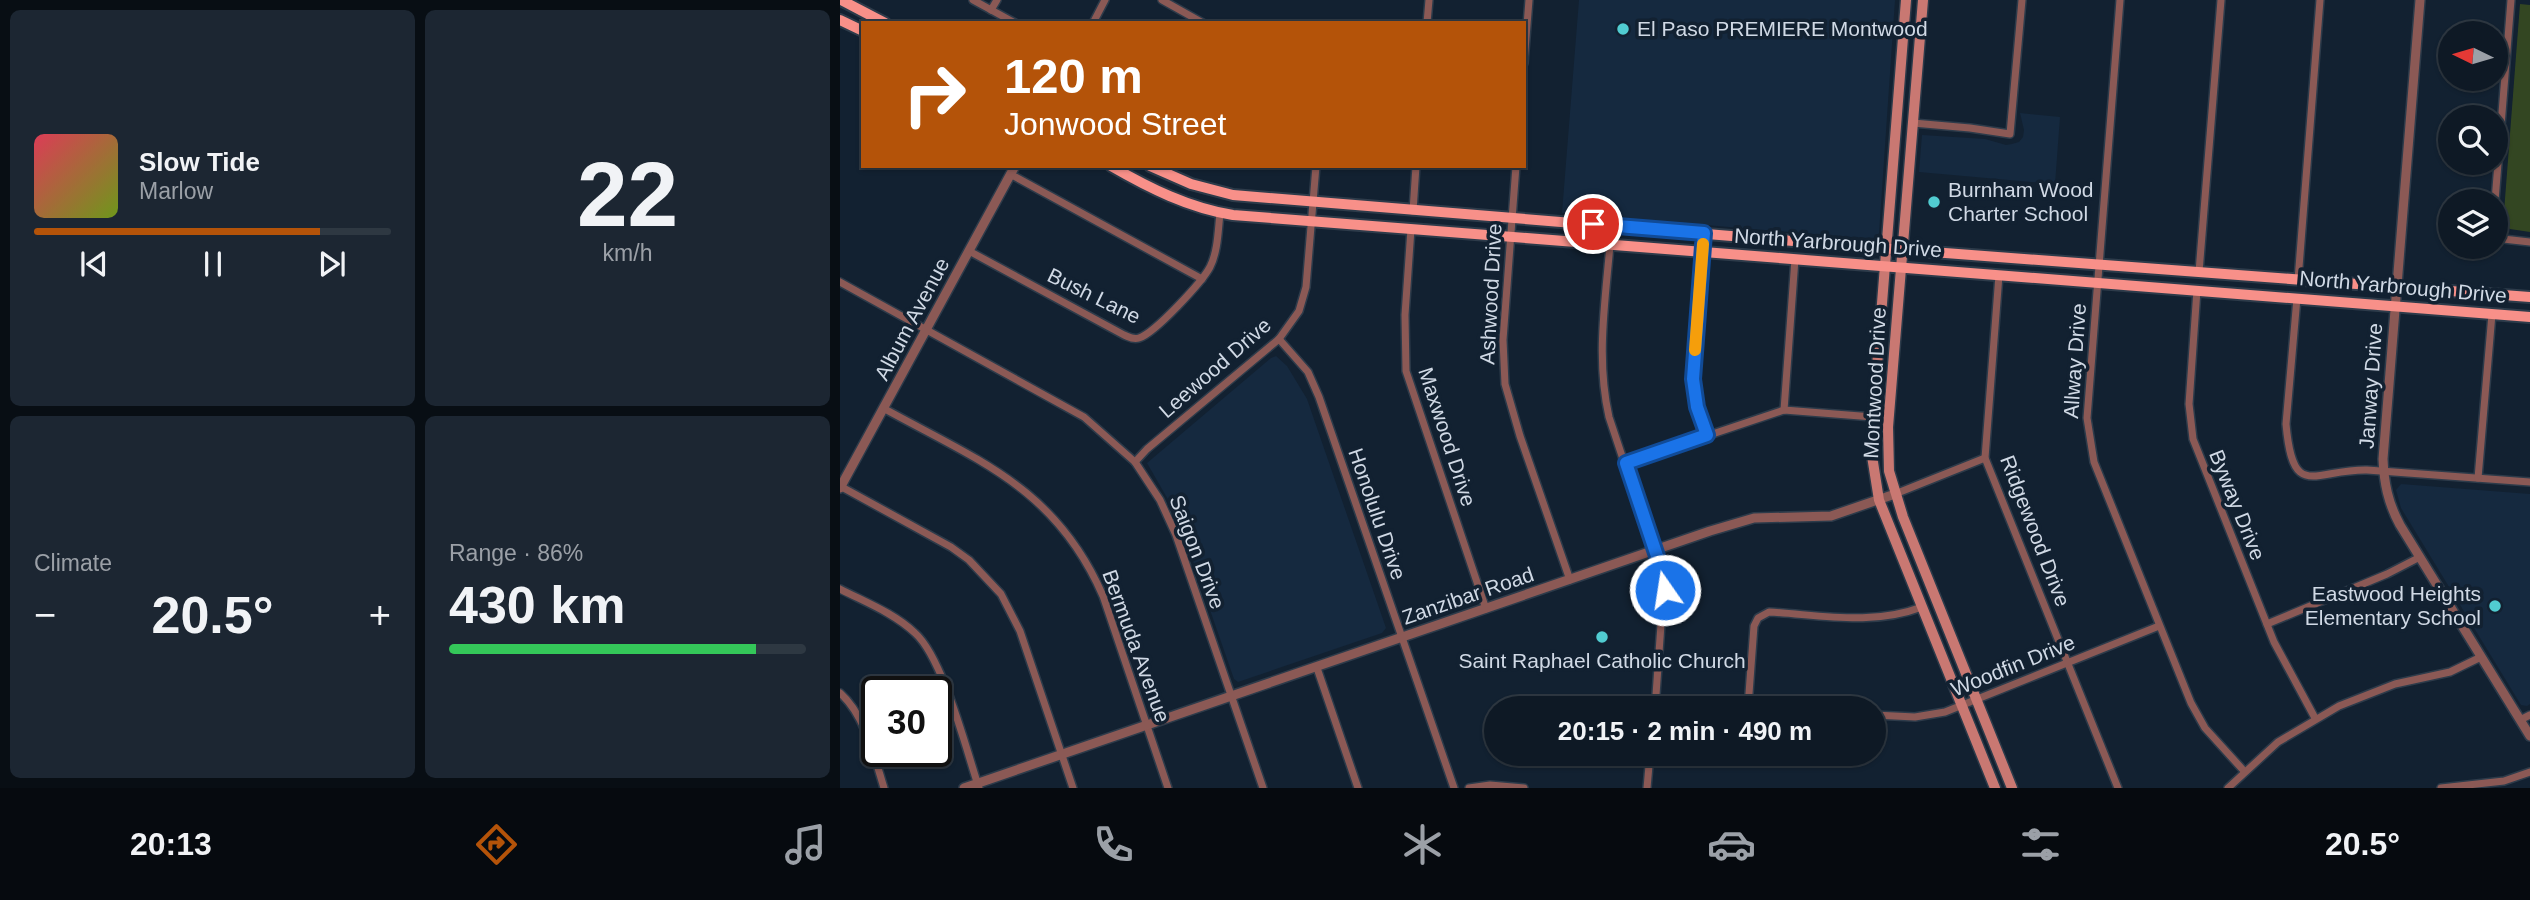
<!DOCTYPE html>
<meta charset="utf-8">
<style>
body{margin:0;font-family:Helvetica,sans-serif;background:#1c2632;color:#f1f3f6;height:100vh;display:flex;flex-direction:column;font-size:26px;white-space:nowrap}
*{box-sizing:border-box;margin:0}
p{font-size:23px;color:#9ba0a7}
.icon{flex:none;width:38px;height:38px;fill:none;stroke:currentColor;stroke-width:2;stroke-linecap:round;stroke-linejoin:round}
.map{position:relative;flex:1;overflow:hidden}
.panel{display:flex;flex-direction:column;gap:10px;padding:10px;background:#080e14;width:840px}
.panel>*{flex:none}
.banner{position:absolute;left:21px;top:21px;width:665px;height:147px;border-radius:0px;box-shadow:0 2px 5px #0004,0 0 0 2px #2e3842;background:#b45309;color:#fff;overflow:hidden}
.needle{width:46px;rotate:275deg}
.buttons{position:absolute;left:1598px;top:21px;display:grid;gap:14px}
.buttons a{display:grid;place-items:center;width:70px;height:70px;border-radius:50%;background:#0e1925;box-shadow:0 2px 5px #0004,0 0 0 2px #2e3842;font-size:35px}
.speed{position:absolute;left:21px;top:676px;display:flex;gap:14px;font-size:35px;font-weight:700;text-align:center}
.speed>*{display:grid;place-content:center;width:91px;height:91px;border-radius:50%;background:#0e1925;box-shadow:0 2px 5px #0004,0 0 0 2px #2e3842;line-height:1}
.speed .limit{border:4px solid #111;border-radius:10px;background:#fff;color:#111}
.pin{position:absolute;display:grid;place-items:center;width:60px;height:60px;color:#fff;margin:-30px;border:4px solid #fff;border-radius:50%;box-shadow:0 2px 7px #0007}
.me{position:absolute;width:77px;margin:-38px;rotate:347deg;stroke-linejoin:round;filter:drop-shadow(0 0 5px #0008)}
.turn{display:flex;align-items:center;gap:24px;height:147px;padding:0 28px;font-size:32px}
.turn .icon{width:91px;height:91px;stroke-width:2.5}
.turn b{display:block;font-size:49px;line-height:60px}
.big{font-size:52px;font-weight:800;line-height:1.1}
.panel .widget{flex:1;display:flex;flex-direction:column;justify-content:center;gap:10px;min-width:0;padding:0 24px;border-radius:10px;background:#1c2632}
.panel .dial{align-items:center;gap:0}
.dial b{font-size:91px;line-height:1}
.song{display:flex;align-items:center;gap:21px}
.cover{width:84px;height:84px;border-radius:10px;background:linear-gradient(135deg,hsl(350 70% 55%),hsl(80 70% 35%))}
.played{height:7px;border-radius:4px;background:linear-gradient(90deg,#b45309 80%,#2e3842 80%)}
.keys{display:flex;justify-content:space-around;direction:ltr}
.heat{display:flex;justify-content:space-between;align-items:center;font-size:38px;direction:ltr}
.charge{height:10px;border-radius:5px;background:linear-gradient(90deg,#34c759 86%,#2e3842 0)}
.panel .tiles{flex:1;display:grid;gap:10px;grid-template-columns:repeat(2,1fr)}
.trip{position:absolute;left:644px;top:696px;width:402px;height:70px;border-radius:35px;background:#0e1925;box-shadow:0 2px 5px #0004,0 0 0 2px #2e3842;font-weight:800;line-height:70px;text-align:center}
.dock{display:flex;height:112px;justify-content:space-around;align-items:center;background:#060a0f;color:#9ba0a7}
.dock .icon{width:49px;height:49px}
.dock .current{color:#b45309}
.dock b{font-size:32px;color:#f1f3f6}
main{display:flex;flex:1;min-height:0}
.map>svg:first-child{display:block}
</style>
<main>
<section class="panel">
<div class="tiles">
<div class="widget">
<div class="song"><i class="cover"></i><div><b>Slow Tide</b><p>Marlow</p></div></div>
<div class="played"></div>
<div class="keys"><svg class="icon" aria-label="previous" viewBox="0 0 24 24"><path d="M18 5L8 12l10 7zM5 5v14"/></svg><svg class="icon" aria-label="pause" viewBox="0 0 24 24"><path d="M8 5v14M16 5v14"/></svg><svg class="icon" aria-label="next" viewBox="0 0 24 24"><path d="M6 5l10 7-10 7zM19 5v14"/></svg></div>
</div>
<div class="widget dial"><b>22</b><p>km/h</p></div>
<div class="widget"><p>Climate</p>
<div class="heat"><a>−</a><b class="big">20.5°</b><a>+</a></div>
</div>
<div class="widget"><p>Range · 86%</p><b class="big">430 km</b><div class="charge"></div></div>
</div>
</section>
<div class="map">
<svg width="1690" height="788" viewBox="0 0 1690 788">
<rect width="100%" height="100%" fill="#122131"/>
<!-- built -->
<g fill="#15293f">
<path d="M 739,0 L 1055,0 L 1039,233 L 1034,239 L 722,213 Z"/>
<path d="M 1180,113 L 1220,117 L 1215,184 L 1079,172 L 1082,135 L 1145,139 L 1166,145 L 1172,144 L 1179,142 L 1183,137 L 1184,130 Z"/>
<path d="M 436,356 L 447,366 L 467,399 L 546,628 L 542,633 L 398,682 L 394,679 L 337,515 L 307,463 L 431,358 Z"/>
<path d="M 1561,484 L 1690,494 L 1690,704 L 1687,706 L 1681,705 L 1561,508 L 1556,490 Z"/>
</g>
<!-- green -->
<path fill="#334622" d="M 1680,4 L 1690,5 L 1690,232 L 1670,229 L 1663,225 Z"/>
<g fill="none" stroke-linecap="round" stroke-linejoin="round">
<!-- minor casing -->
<g stroke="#2d3b4a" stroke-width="10">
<g id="minor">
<path d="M 133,0 L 175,23"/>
<path d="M 322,0 L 363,23"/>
<path d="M 1280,0 L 1247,418 L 1254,462 L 1351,703 L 1365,728 L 1404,771"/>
<path d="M 151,10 L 157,0"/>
<path d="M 253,23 L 265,0"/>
<path d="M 587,23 L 589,0"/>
<path d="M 684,63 L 689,0"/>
<path d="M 1073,123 L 1130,128 L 1170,134 L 1182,0"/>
<path d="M 676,166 L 663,340 L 665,384 L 680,436 L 730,580"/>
<path d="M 170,174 L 362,279"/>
<path d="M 1655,201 L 1671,0"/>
<path d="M 573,211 L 576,166"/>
<path d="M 571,229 L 565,315 L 566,371 L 646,609"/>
<path d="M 1656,232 L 1663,239 L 1690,242"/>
<path d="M 864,233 L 853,379 L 857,407 L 867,435"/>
<path d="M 770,245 C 765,303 756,360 769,417 L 824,582 L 815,709"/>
<path d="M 129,251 L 284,335 C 289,337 293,340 299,338 C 315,333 362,282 370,267 C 378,251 378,231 380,213"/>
<path d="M 1359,272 L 1381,0"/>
<path d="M 1159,275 L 1145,458 L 1278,788"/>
<path d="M 1458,280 L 1480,0"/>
<path d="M 0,282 L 244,417 L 295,462 L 320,500 L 336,535 L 423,788"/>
<path d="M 1357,290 L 1349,404 L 1353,439 L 1434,642 L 1475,718"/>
<path d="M 1457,298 L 1446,424 C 1453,502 1474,469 1527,470 L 1690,482"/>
<path d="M 439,339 L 468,372 L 479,397 L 614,788"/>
<path d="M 43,408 C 139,461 216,488 263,596 L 328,788"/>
<path d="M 944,410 L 955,259"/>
<path d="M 295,462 L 307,449 L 439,339 L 459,311 L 466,287 L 476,166"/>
<path d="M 786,463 L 944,410 L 1033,417"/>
<path d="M 1638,478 L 1652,314"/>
<path d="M 0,486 L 111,547 L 129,560 L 161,594 L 180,631 L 233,788"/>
<path d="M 1055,494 L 1145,458"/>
<path d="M 0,589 C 25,602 54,613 75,633 C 103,658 126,749 139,788"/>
<path d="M 1427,624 L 1547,574 L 1580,557"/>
<path d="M 477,668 L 518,788"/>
<path d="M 0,693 C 25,715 34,756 44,788"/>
<path d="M 815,701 L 937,709"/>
<path d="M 908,707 L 914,626 L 918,618 L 929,612 C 981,615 1032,626 1082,607"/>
<path d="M 1034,715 L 1075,717 L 1105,712 L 1319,626"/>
<path d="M 1680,720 L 1690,715"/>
<path d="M 629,788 L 650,785 L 684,788"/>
<path d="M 807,788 L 810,754"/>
<path d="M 1388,788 L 1438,742 L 1499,706 L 1555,684 L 1610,672 L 1641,657"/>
<path d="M 1601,788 L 1664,781 L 1690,772"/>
</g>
</g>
<!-- tertiary casing -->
<g stroke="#2d3b4a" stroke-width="12">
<g id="tertiary">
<path d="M 1580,0 L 1543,459 C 1544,483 1548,503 1560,525 L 1690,736"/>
<path d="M 0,488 L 175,166"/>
<path d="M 124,788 L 870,531 L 914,518 L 991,516 L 1055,494"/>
</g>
</g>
<!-- secondary casing -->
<g stroke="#2d3b4a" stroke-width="13">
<g id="secondary">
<path d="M 1066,0 L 1033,417 L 1032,456 L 1039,500 L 1155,788"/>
<path d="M 1083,0 L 1048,427 L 1049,471 L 1063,517 L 1172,788"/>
</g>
</g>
<!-- primary casing -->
<g stroke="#2d3b4a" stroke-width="14">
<g id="primary">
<path d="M 1,0 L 45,23"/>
<path d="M 0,20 L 23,31"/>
<path d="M 271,166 C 309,188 349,208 393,215 L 1690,317"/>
<path d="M 310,166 L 351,184 L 393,195 L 1026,247 L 1690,297"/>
</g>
</g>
<!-- minor -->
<use href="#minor" stroke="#8b5955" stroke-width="7"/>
<!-- tertiary -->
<use href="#tertiary" stroke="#8b5955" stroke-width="9"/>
<!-- secondary -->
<use href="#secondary" stroke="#c97872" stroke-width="10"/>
<!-- primary -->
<use href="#primary" stroke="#f89089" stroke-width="10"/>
</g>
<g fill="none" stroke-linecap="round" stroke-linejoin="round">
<!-- route casing -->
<g stroke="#114b97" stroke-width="18">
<path id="route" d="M 753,224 L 864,233 L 853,379 L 857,407 L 867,435 L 786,463 L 821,568 L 825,590"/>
</g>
<!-- route -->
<use href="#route" stroke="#1a73e8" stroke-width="12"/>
<!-- slow -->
<path stroke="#f59e0b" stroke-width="12" d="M 855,350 L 863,244"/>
</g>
<!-- markers -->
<g fill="#51ccd1" stroke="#122131" stroke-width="2.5">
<circle cx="783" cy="29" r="7"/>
<circle cx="1094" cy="202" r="7"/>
<circle cx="1655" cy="606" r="7"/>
<circle cx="762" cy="637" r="7"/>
</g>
<g text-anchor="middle" stroke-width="7" stroke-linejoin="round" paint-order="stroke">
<!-- poi labels -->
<g font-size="21" fill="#d0d9e5" stroke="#122131" text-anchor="start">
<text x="797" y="36">El Paso PREMIERE Montwood</text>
<text x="1108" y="197">Burnham Wood<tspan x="1108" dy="24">Charter School</tspan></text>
<text x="1641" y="601" text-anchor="end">Eastwood Heights<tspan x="1641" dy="24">Elementary School</tspan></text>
<text x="762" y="668" text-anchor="middle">Saint Raphael Catholic Church</text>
</g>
<!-- street labels -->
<g font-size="21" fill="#d0d9e5" stroke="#122131">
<text transform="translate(998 243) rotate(4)" y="7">North Yarbrough Drive</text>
<text transform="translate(1563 287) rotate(5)" y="7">North Yarbrough Drive</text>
<text transform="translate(651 294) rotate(-87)" y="7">Ashwood Drive</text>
<text transform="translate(254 296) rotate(26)" y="7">Bush Lane</text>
<text transform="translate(72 319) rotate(-62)" y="7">Album Avenue</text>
<text transform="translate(1235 361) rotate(-86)" y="7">Allway Drive</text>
<text transform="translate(375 368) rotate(-41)" y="7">Leewood Drive</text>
<text transform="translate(1035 383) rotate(-87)" y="7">Montwood Drive</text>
<text transform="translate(1531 386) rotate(-86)" y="7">Janway Drive</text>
<text transform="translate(607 437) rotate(72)" y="7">Maxwood Drive</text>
<text transform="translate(1397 505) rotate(68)" y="7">Byway Drive</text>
<text transform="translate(537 514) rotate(71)" y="7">Honolulu Drive</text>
<text transform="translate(1195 531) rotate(69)" y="7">Ridgewood Drive</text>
<text transform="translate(357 552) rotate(69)" y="7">Saigon Drive</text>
<text transform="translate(628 596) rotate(-19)" y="7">Zanzibar Road</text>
<text transform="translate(296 646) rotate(70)" y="7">Bermuda Avenue</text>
<text transform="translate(1173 666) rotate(-22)" y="7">Woodfin Drive</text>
</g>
</g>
</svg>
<div class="buttons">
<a><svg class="needle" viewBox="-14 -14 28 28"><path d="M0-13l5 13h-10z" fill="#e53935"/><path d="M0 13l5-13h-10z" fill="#9ba0a7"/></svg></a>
<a><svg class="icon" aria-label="search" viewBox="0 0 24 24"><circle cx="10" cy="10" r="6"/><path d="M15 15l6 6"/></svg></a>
<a><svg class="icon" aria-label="layers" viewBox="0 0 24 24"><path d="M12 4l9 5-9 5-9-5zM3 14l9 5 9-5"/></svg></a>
</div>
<div class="speed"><div class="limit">30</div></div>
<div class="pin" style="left:753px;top:224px;background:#d93025"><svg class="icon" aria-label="arrive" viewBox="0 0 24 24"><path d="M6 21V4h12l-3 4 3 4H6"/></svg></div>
<svg class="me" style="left:825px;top:590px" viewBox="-20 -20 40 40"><circle r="17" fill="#1a73e8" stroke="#fff" stroke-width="3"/><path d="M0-11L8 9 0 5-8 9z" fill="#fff"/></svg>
<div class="trip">20:15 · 2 min · 490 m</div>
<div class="banner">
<div class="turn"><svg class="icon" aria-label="right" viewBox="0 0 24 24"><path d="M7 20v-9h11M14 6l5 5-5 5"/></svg><div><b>120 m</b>Jonwood Street</div></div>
</div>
</div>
</main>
<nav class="dock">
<b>20:13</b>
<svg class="icon current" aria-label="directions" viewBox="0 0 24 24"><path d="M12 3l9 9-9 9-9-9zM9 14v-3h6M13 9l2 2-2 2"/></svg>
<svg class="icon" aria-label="music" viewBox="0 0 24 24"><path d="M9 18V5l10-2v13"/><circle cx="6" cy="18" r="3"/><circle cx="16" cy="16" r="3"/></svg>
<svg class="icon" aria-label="phone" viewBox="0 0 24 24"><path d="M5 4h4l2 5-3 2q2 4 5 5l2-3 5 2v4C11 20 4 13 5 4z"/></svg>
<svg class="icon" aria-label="climate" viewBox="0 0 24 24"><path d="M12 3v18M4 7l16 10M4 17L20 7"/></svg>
<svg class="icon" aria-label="car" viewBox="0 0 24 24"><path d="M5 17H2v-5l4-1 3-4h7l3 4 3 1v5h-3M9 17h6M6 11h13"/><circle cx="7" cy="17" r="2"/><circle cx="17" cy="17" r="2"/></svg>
<svg class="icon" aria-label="filters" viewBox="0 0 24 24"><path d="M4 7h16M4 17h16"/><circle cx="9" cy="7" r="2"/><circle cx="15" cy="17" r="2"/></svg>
<b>20.5°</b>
</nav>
